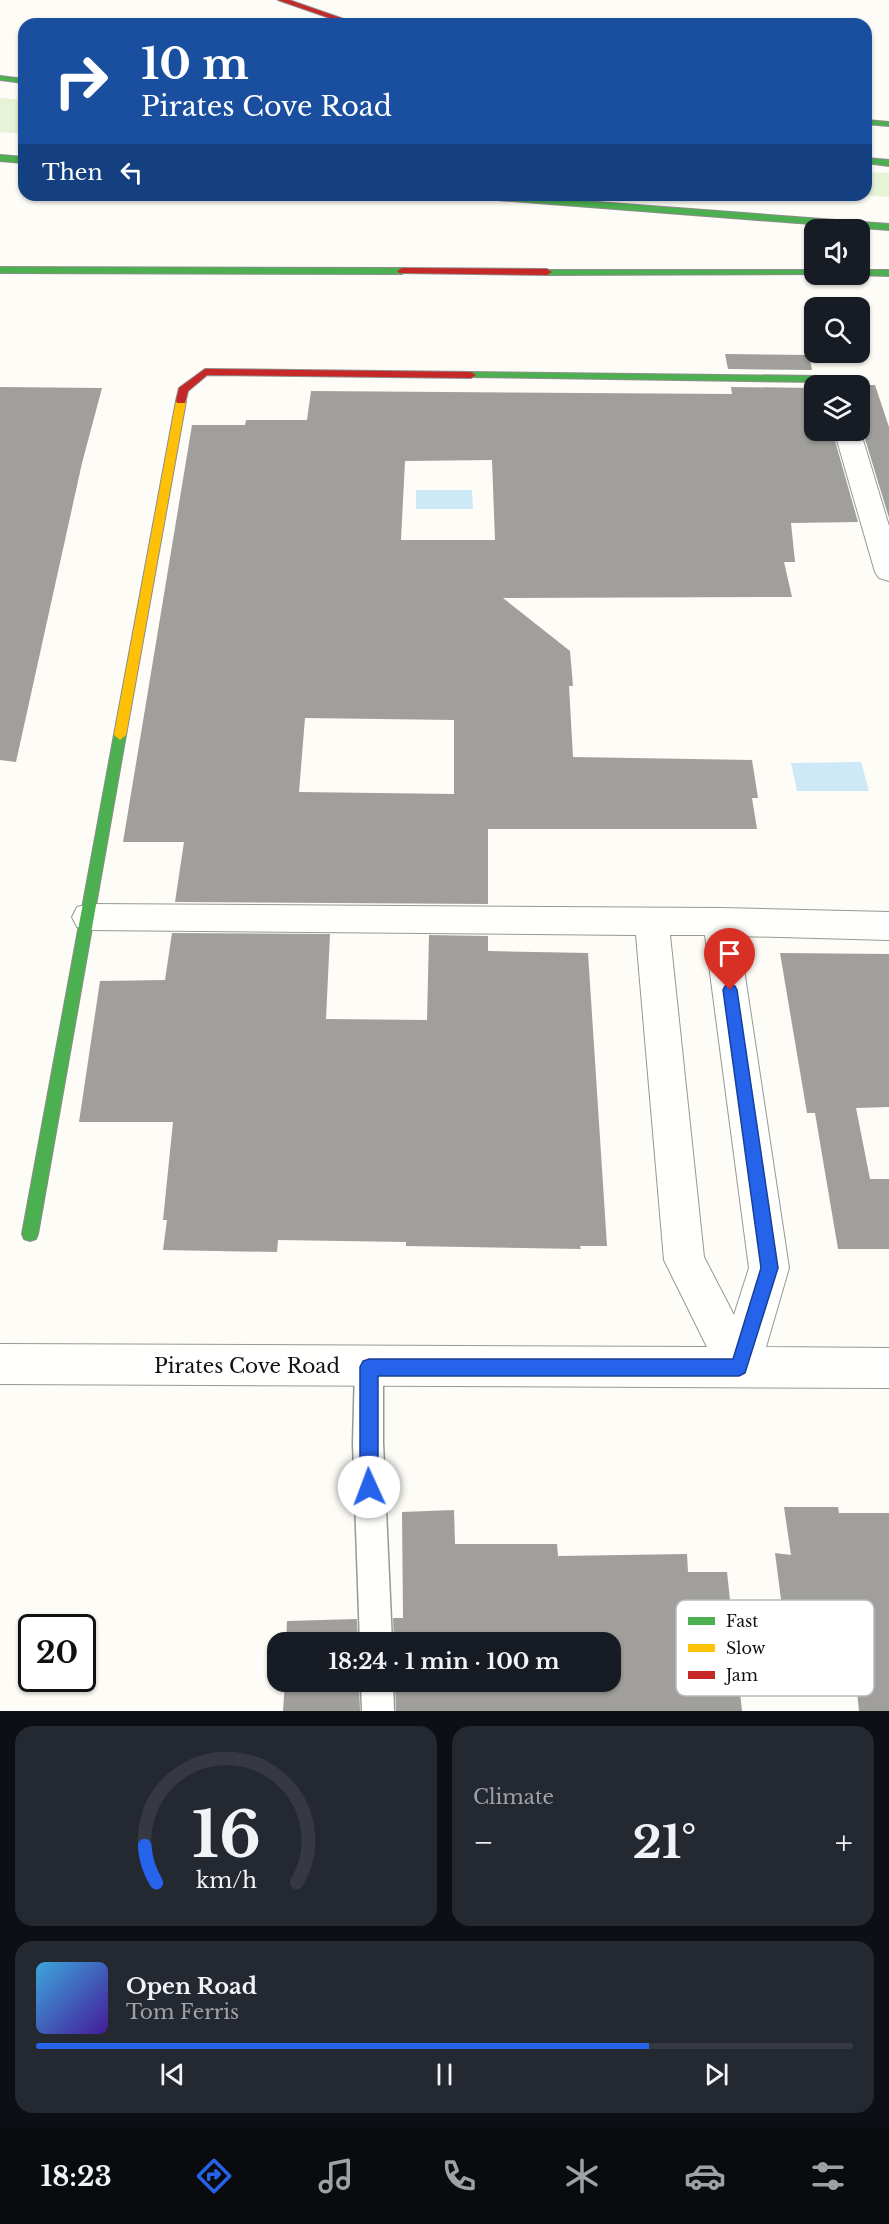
<!DOCTYPE html>
<meta charset="utf-8">
<style>
body{margin:0;font-family:"Libre Baskerville",serif;background:#242831;color:#f1f3f6;height:100vh;display:flex;flex-direction:column;font-size:22px;white-space:nowrap}
*{box-sizing:border-box;margin:0}
p{font-size:20px;color:#9ea1a6}
.icon{flex:none;width:33px;height:33px;fill:none;stroke:currentColor;stroke-width:2;stroke-linecap:round;stroke-linejoin:round}
.map{position:relative;height:1711px;overflow:hidden}
.side{display:flex;flex-direction:column;gap:15px;padding:15px;background:#0d0f14;flex:1}
.side>*{flex:none}
.top-card{position:absolute;left:18px;top:18px;width:854px;height:183px;border-radius:18px;box-shadow:0 2px 4px #0004;background:#1a4fa0;color:#fff;overflow:hidden}
.buttons{position:absolute;left:804px;top:219px;display:grid;gap:12px}
.buttons a{display:grid;place-items:center;width:66px;height:66px;border-radius:12px;background:#171b24;box-shadow:0 2px 4px #0004;font-size:30px}
.speed{position:absolute;left:18px;top:1614px;display:flex;gap:12px;font-size:30px;font-weight:700;text-align:center}
.speed>*{display:grid;place-content:center;width:78px;height:78px;border-radius:50%;background:#171b24;box-shadow:0 2px 4px #0004;line-height:1}
.speed .limit{border:3px solid #111;border-radius:9px;background:#fff;color:#111}
.pin{position:absolute;display:grid;place-items:center;width:51px;height:51px;color:#fff;margin:-62px -26px;border-radius:50% 50% 50% 0;rotate:-45deg;box-shadow:0 0 6px #0007}
.pin .icon{rotate:45deg}
.me{position:absolute;width:66px;margin:-33px;rotate:358deg;stroke-linejoin:round;filter:drop-shadow(0 0 4px #0008)}
.turn{display:flex;align-items:center;gap:21px;height:126px;padding:0 24px;font-size:27px}
.turn .icon{width:78px;height:78px;stroke-width:2.5}
.turn b{display:block;font-size:42px;line-height:51px}
.then{display:flex;align-items:center;height:57px;padding:0 24px;background:#0003;gap:12px;font-size:22px}
.big{font-size:45px;font-weight:700;line-height:1.1}
.side .card{flex:1;display:flex;flex-direction:column;justify-content:center;gap:9px;min-width:0;padding:0 21px;border-radius:18px;background:#242831}
.side .dial{align-items:center;gap:0}
.dial svg{height:156px;overflow:visible;fill:none;stroke:#363941;stroke-width:7;stroke-linecap:round;text-anchor:middle}
.dial text{fill:#f1f3f6;stroke:none}
.song{display:flex;align-items:center;gap:18px}
.cover{width:72px;height:72px;border-radius:9px;background:linear-gradient(135deg,hsl(200 70% 55%),hsl(260 70% 35%))}
.played{height:6px;border-radius:3px;background:linear-gradient(90deg,#2563eb 75%,#363941 75%)}
.keys{display:flex;justify-content:space-around;direction:ltr}
.heat{display:flex;justify-content:space-between;align-items:center;font-size:33px;direction:ltr}
.side .tiles{flex:1;display:grid;gap:15px;grid-template-columns:1fr 1fr}
.card:last-child{grid-column:span 2}
.trip{position:absolute;left:267px;top:1632px;width:354px;height:60px;border-radius:18px;background:#171b24;box-shadow:0 2px 4px #0004;font-weight:700;line-height:60px;text-align:center}
.tab-bar{display:flex;height:96px;justify-content:space-around;align-items:center;background:#090b0e;color:#9ea1a6}
.tab-bar .icon{width:42px;height:42px}
.tab-bar .current{color:#2563eb}
.tab-bar b{font-size:27px;color:#f1f3f6}
.map>svg:first-child{display:block}
</style>
<div class="map">
<svg width="889" height="1711" viewBox="0 0 889 1711">
<rect width="100%" height="100%" fill="#fdfcf7"/>
<!-- green -->
<g fill="#e7f3d7">
<path d="M 0,98 L 24,100 L 24,134 L 0,132 Z"/>
<path d="M 866,172 L 889,173 L 889,197 L 862,195 L 866,195 Z"/>
</g>
<!-- water -->
<g fill="#cde8f7">
<path d="M 416,490 L 472,490 L 473,509 L 416,509 Z"/>
<path d="M 861,762 L 869,791 L 797,791 L 791,763 Z"/>
</g>
<!-- building -->
<g fill="#a19f9c" fill-rule="evenodd">
<path d="M 725,354 L 809,355 L 812,370 L 728,369 Z"/>
<path d="M 846,385 L 875,385 L 889,427 L 889,518 L 862,429 L 860,428 L 860,386 Z"/>
<path d="M 0,387 L 102,388 L 82,463 L 16,762 L 0,760 Z"/>
<path d="M 731,387 L 814,388 L 814,430 L 832,430 L 858,522 L 791,523 L 795,562 L 784,562 L 792,597 L 503,598 L 570,651 L 573,686 L 569,686 L 573,757 L 752,760 L 758,798 L 752,798 L 757,829 L 488,829 L 488,904 L 175,902 L 184,842 L 123,842 L 192,425 L 245,425 L 246,420 L 307,420 L 311,391 L 732,394 ZM 492,460 L 495,540 L 401,540 L 405,461 ZM 305,718 L 454,720 L 454,794 L 299,792 Z"/>
<path d="M 172,933 L 330,934 L 326,1019 L 427,1020 L 429,935 L 488,936 L 488,951 L 588,953 L 607,1246 L 580,1246 L 581,1249 L 406,1246 L 406,1242 L 278,1240 L 277,1252 L 163,1250 L 167,1220 L 163,1220 L 173,1122 L 79,1122 L 100,981 L 165,980 Z"/>
<path d="M 780,953 L 889,954 L 889,1107 L 856,1108 L 870,1179 L 889,1179 L 889,1249 L 838,1249 L 815,1113 L 807,1113 Z"/>
<path d="M 784,1507 L 838,1507 L 839,1513 L 889,1513 L 889,1711 L 859,1711 L 848,1607 L 782,1607 L 775,1553 L 791,1555 Z"/>
<path d="M 454,1510 L 455,1544 L 557,1544 L 558,1556 L 687,1554 L 688,1572 L 727,1572 L 742,1711 L 396,1711 L 395,1682 L 610,1682 L 610,1642 L 394,1642 L 393,1618 L 403,1618 L 402,1512 Z"/>
<path d="M 357,1619 L 358,1642 L 286,1642 L 287,1621 Z"/>
<path d="M 285,1682 L 359,1682 L 360,1711 L 283,1711 Z"/>
</g>
<g fill="none" stroke-linecap="round" stroke-linejoin="round">
<!-- lane casing -->
<g stroke="#979795" stroke-width="3">
<g id="lane">
<path d="M 369,1353 L 379,1357 L 383,1367 L 383,1443 L 392,1642 L 360,1642 L 353,1443 L 355,1367 L 359,1357 Z"/>
<path d="M 361,1682 L 393,1682 L 394,1711 L 362,1711 Z"/>
</g>
</g>
<!-- street casing -->
<g stroke="#979795" stroke-width="2">
<g id="street">
<path d="M 834,430 L 860,430 L 889,526 L 889,581 L 879,578 L 875,572 Z"/>
<path d="M 89,904 L 720,908 L 889,912 L 889,940 L 739,936 L 789,1268 L 766,1347 L 889,1348 L 889,1388 L 0,1384 L 0,1344 L 707,1347 L 664,1260 L 636,935 L 89,930 L 77,927 L 72,917 L 77,907 ZM 670,935 L 705,935 L 749,1268 L 734,1315 L 704,1257 Z"/>
</g>
</g>
<!-- fast casing -->
<g stroke="#8e8d8b" stroke-width="2">
<g id="fast">
<path d="M 0,76 L 24,79 L 24,83 L 0,80 Z"/>
<path d="M 866,120 L 889,122 L 889,126 L 866,124 Z"/>
<path d="M 0,155 L 24,157 L 24,163 L 0,161 Z"/>
<path d="M 866,158 L 889,160 L 889,166 L 866,163 Z"/>
<path d="M 468,195 L 506,195 L 889,224 L 889,230 L 472,198 Z"/>
<path d="M 0,267 L 402,268 L 407,271 L 402,274 L 0,273 Z"/>
<path d="M 544,270 L 814,270 L 814,274 L 818,274 L 547,275 L 542,272 Z"/>
<path d="M 860,270 L 889,270 L 889,276 L 857,275 L 860,274 Z"/>
<path d="M 471,372 L 818,376 L 837,386 L 823,386 L 816,382 L 467,377 L 466,375 Z"/>
<path d="M 120,730 L 126,735 L 38,1234 L 36,1239 L 30,1241 L 24,1239 L 22,1234 L 114,735 Z"/>
</g>
</g>
<!-- slow casing -->
<g stroke="#8e8d8b" stroke-width="2">
<path id="slow" d="M 181,398 L 186,401 L 126,735 L 120,740 L 114,735 L 176,401 Z"/>
</g>
<!-- jam casing -->
<g stroke="#8e8d8b" stroke-width="2">
<g id="jam">
<path d="M 278,0 L 289,0 L 358,24 L 347,24 Z"/>
<path d="M 402,268 L 547,269 L 552,272 L 547,275 L 399,273 L 397,271 Z"/>
<path d="M 205,369 L 471,372 L 476,375 L 471,378 L 207,375 L 188,391 L 185,403 L 177,403 L 176,401 L 179,388 Z"/>
</g>
</g>
<!-- lane -->
<use href="#lane" fill="#fffffe" fill-rule="evenodd"/>
<!-- street -->
<use href="#street" fill="#fffffe" fill-rule="evenodd"/>
<!-- fast -->
<use href="#fast" fill="#4caf50" fill-rule="evenodd"/>
<!-- slow -->
<use href="#slow" fill="#ffc107" fill-rule="evenodd"/>
<!-- jam -->
<use href="#jam" fill="#c62828" fill-rule="evenodd"/>
</g>
<!-- route -->
<path fill="#2563eb" stroke="#184099" stroke-width="1.5" d="M 730,984 L 735,986 L 737,990 L 778,1268 L 745,1373 L 739,1376 L 378,1376 L 378,1487 L 376,1494 L 369,1497 L 363,1494 L 360,1487 L 360,1367 L 363,1361 L 369,1359 L 733,1359 L 761,1268 L 723,990 L 725,986 Z"/>
<g text-anchor="middle" stroke-width="6" stroke-linejoin="round" paint-order="stroke">
<!-- near-street labels -->
<g font-size="20" fill="#111" stroke="#fff">
<text x="247" y="1373">Pirates Cove Road</text>
</g>
</g>
<!-- legend -->
<rect x="676" y="1600" width="198" height="96" rx="9" fill="#fff" stroke="#b8b8b8" stroke-width="1.5"/>
<rect x="688" y="1617" width="27" height="8" fill="#4caf50"/>
<rect x="688" y="1644" width="27" height="8" fill="#ffc107"/>
<rect x="688" y="1671" width="27" height="8" fill="#c62828"/>
<g font-size="16" fill="#111">
<text x="726" y="1627">Fast</text>
<text x="726" y="1654">Slow</text>
<text x="726" y="1681">Jam</text>
</g>
</svg>
<div class="buttons">
<a><svg class="icon" aria-label="sound" viewBox="0 0 24 24"><path d="M4 9h4l5-4v14l-5-4H4zM17 9q2 3 0 6"/></svg></a>
<a><svg class="icon" aria-label="search" viewBox="0 0 24 24"><circle cx="10" cy="10" r="6"/><path d="M15 15l6 6"/></svg></a>
<a><svg class="icon" aria-label="layers" viewBox="0 0 24 24"><path d="M12 4l9 5-9 5-9-5zM3 14l9 5 9-5"/></svg></a>
</div>
<div class="speed"><div class="limit">20</div></div>
<div class="pin" style="left:730px;top:990px;background:#d93025"><svg class="icon" aria-label="arrive" viewBox="0 0 24 24"><path d="M6 21V4h12l-3 4 3 4H6"/></svg></div>
<svg class="me" style="left:369px;top:1487px" viewBox="-20 -20 40 40"><circle r="19" fill="#fff"/><path d="M0-13L10 11 0 6-10 11z" fill="#2563eb"/></svg>
<div class="trip">18:24 · 1 min · 100 m</div>
<div class="top-card">
<div class="turn"><svg class="icon" aria-label="right" viewBox="0 0 24 24"><path d="M7 20v-9h11M14 6l5 5-5 5"/></svg><div><b>10 m</b>Pirates Cove Road</div></div>
<div class="then">Then<svg class="icon" aria-label="left" viewBox="0 0 24 24"><path d="M17 20v-9H6M10 6l-5 5 5 5"/></svg></div>
</div>
</div>
<section class="side">
<div class="tiles">
<div class="card dial"><svg viewBox="0 0 100 80">
<path d="M14 69A42 42 0 1 1 86 69"/>
<path d="M14 69A42 42 0 0 1 8 50" stroke="#2563eb"/>
<text x="50" y="56" font-size="32" font-weight="700">16</text>
<text x="50" y="72" font-size="11">km/h</text>
</svg></div>
<div class="card"><p>Climate</p>
<div class="heat"><a>−</a><b class="big">21°</b><a>+</a></div>
</div>
<div class="card">
<div class="song"><i class="cover"></i><div><b>Open Road</b><p>Tom Ferris</p></div></div>
<div class="played"></div>
<div class="keys"><svg class="icon" aria-label="previous" viewBox="0 0 24 24"><path d="M18 5L8 12l10 7zM5 5v14"/></svg><svg class="icon" aria-label="pause" viewBox="0 0 24 24"><path d="M8 5v14M16 5v14"/></svg><svg class="icon" aria-label="next" viewBox="0 0 24 24"><path d="M6 5l10 7-10 7zM19 5v14"/></svg></div>
</div>
</div>
</section>
<nav class="tab-bar">
<b>18:23</b>
<svg class="icon current" aria-label="directions" viewBox="0 0 24 24"><path d="M12 3l9 9-9 9-9-9zM9 14v-3h6M13 9l2 2-2 2"/></svg>
<svg class="icon" aria-label="music" viewBox="0 0 24 24"><path d="M9 18V5l10-2v13"/><circle cx="6" cy="18" r="3"/><circle cx="16" cy="16" r="3"/></svg>
<svg class="icon" aria-label="phone" viewBox="0 0 24 24"><path d="M5 4h4l2 5-3 2q2 4 5 5l2-3 5 2v4C11 20 4 13 5 4z"/></svg>
<svg class="icon" aria-label="climate" viewBox="0 0 24 24"><path d="M12 3v18M4 7l16 10M4 17L20 7"/></svg>
<svg class="icon" aria-label="car" viewBox="0 0 24 24"><path d="M5 17H2v-5l4-1 3-4h7l3 4 3 1v5h-3M9 17h6M6 11h13"/><circle cx="7" cy="17" r="2"/><circle cx="17" cy="17" r="2"/></svg>
<svg class="icon" aria-label="filters" viewBox="0 0 24 24"><path d="M4 7h16M4 17h16"/><circle cx="9" cy="7" r="2"/><circle cx="15" cy="17" r="2"/></svg>
</nav>
